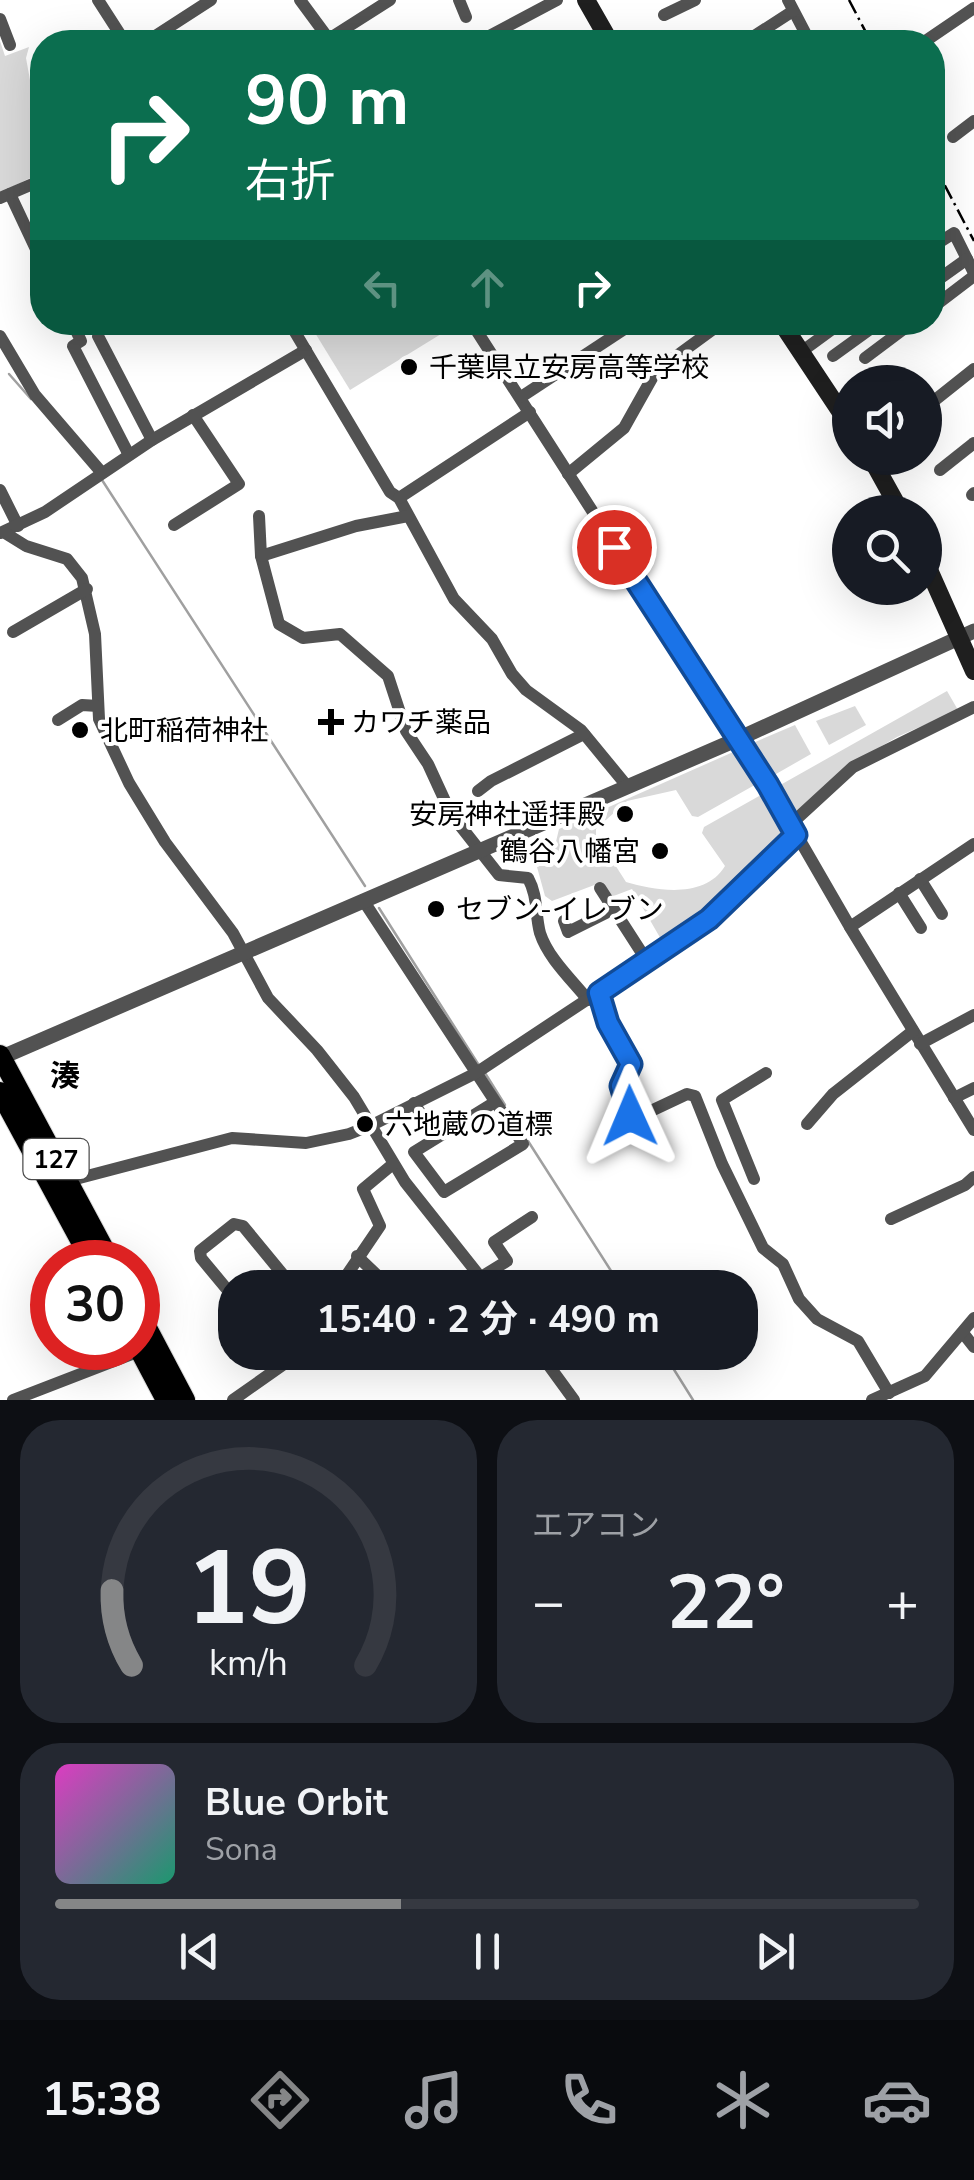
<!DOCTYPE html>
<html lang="ja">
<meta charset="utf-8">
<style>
body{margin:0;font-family:"Nunito Sans","Noto Sans JP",sans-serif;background:#242831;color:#f1f3f6;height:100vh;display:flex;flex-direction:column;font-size:38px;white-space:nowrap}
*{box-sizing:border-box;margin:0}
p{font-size:32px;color:#9ea1a6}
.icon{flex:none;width:55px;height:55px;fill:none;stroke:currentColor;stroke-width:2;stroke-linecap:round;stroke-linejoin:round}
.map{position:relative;height:1400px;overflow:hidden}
.sheet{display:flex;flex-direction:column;gap:20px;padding:20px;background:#0d0f14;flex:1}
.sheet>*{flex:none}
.hud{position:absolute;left:30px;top:30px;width:915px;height:305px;border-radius:40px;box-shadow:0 10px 40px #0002;background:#0b6e4f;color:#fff;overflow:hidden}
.controls{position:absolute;left:832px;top:365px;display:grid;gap:20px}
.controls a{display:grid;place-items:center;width:110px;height:110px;border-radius:50%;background:#171b24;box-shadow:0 10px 40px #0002;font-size:50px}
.speed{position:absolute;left:30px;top:1240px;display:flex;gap:20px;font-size:50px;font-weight:700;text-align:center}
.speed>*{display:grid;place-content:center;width:130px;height:130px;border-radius:50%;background:#171b24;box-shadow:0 10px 40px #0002;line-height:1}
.speed .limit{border:15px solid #d22;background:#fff;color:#111}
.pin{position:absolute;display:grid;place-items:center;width:85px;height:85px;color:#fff;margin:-42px;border:5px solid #fff;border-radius:50%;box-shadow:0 2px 10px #0007}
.me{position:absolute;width:110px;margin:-55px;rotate:359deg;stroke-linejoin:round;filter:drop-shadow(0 0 8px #0008)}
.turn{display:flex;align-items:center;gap:35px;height:210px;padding:0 50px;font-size:45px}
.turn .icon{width:130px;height:130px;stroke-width:2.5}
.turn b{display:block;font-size:70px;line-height:85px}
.lanes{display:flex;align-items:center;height:95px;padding:0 50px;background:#0003;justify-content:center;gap:50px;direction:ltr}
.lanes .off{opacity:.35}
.big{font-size:75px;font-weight:700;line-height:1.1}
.sheet .widget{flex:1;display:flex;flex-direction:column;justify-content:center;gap:15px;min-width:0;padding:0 35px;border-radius:40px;background:#242831}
.sheet .dial{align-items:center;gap:0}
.dial svg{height:260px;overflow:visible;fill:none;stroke:#363941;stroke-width:7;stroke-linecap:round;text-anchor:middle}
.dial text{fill:#f1f3f6;stroke:none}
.song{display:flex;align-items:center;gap:30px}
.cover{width:120px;height:120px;border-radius:15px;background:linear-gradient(135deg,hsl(310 70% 55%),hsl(160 70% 35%))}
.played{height:10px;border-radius:5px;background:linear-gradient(90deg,#858687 40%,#363941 40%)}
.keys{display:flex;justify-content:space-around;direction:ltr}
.heat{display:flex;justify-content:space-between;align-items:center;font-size:55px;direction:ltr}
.sheet .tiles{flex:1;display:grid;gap:20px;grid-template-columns:1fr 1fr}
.widget:last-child{grid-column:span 2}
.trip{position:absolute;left:218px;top:1270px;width:540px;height:100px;border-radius:40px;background:#171b24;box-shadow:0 10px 40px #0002;font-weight:700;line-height:100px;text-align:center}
.dock{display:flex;height:160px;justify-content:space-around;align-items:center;background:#090b0e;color:#9ea1a6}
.dock .icon{width:70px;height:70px}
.dock .selected{color:#858687}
.dock b{font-size:45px;color:#f1f3f6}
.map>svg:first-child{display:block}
</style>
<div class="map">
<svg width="974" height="1400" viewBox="0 0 974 1400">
<rect width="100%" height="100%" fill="#fff"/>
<!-- green -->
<g fill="#d9d9d9">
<path d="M 0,41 L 5,56 L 29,47 L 26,58 L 42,146 L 42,172 L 0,193 Z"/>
<path d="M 452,323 L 454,326 L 350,390 L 309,323 Z"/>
<path d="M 947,691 L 958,710 L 897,737 L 851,764 L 799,811 L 789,809 L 775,788 Z"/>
<path d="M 855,706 L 866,725 L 829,745 L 816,721 Z"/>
<path d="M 795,725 L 811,754 L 769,778 L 748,745 Z"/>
<path d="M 740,749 L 760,782 L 698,817 L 692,816 L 676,790 L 627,801 L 596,829 L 596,835 L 626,882 C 657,891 705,899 725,866 L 702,833 L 704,827 L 766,792 L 789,829 L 784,844 L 708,917 L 668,943 L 662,941 L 632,889 L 611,897 L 597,884 L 552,901 L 545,896 L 537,867 L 555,846 L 559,829 Z"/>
</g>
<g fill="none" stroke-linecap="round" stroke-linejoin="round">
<!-- stream -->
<g stroke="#a0a0a0" stroke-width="2.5">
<path d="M 9,374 L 31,399"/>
<path d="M 102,480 L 365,886"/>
<path d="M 379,908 L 480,1067"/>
<path d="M 485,1073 L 505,1105"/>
<path d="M 528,1141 L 622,1288"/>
<path d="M 663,1352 L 693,1400"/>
</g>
<!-- trunk casing -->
<g stroke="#dbdbdb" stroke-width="22">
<g id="trunk">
<path d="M 0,1055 L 111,1262"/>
<path d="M 0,1092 L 92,1262"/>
<path d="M 138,1311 L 185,1400"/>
<path d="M 138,1347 L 166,1400"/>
</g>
</g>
<!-- minor -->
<g stroke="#525252" stroke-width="12">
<path d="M 98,0 L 125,42"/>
<path d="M 300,0 L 331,42"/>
<path d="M 459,0 L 466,17"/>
<path d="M 788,0 L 810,42"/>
<path d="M 664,15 L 695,0"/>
<path d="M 0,19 L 10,45"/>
<path d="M 146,42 L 211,0"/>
<path d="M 324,42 L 390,0"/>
<path d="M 478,42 L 557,0"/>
<path d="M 745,42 L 793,11"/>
<path d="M 924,42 L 974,8"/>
<path d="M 953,137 L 974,121"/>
<path d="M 10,194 L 42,262"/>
<path d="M 0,198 L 42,180"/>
<path d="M 932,247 L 954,233 L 974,273"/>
<path d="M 932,284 L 967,259"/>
<path d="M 932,308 L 974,276"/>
<path d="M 72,322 L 81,341 L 73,346 L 129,455"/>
<path d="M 289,322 L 390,492 L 399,498 L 454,599 L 492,639 L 512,674 L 526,690 L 581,730 L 627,786"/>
<path d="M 471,322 L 768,785 L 850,927 L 974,1130"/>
<path d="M 0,336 L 35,395 L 102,473"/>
<path d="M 98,336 L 152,440"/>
<path d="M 801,352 L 842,322"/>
<path d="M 833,356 L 880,322"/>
<path d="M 865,358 L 913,322"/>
<path d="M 521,397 L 635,322"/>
<path d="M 925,408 L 974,369"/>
<path d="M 940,470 L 974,443"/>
<path d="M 568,474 L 624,428 L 656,371 L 723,322"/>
<path d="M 0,490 L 18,526"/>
<path d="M 972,495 L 974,493"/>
<path d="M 399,498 L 530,412"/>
<path d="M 259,516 L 261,556 L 279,624 L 303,638 L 340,634 L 388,676 L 406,731 L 428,764 L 451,814 L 499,875 L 528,878 C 538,896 535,914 540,933 C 548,958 572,980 588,1000"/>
<path d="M 174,525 L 239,484 L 193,415"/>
<path d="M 0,533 L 45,512 L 152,440 L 306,350"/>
<path d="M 5,533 L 26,546 L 67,559 L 82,578 L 95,634 L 99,719 L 129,783 L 165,842 L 233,933 L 268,998 L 317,1050 L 354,1097 L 405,1182 L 489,1288"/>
<path d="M 261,556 L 356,526 L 408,516"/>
<path d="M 13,632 L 87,589"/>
<path d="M 58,720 L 82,705 L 98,706"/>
<path d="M 478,791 L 491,781 L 584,734"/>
<path d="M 791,824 L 853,767 L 974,707"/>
<path d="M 920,879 L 942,914"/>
<path d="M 600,888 L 647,961"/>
<path d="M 899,893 L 921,928"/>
<path d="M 363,900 L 523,1144 L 444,1192 L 414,1152 L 495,1102"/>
<path d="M 564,921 L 568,932 L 612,910"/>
<path d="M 850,927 L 974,844"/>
<path d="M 599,993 L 608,1023 L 631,1064 L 621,1086 L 630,1116 L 636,1118 L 687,1094 L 695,1096 L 722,1164 L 763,1248 L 783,1264 L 799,1299 L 817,1319 L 858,1341 L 889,1393"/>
<path d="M 920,1044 L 974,1015"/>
<path d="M 954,1098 L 974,1088"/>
<path d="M 414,1103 L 435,1137"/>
<path d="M 807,1124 L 833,1094 L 913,1031"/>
<path d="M 754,1179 L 722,1100 L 766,1073"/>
<path d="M 68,1181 L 232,1138 L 306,1143 L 349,1134 L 372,1125 L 476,1073 L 709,919 L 797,835"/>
<path d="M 891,1219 L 965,1185 L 974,1177"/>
<path d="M 357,1256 L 381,1279"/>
<path d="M 481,1277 L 507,1261 L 494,1242 L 532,1217"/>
<path d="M 338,1288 L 380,1226 L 363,1189 L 393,1164"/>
<path d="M 235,1299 L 201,1258 L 200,1251 L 234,1224 L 243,1226 L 294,1288"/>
<path d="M 963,1333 L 974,1347"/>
<path d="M 539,1352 L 574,1400"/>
<path d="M 13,1400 L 140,1351"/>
<path d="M 233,1400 L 301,1352"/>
<path d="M 872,1400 L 925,1376 L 974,1318"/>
</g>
<!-- tertiary -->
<path stroke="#525252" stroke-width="15" d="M 0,1058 L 738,739 L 974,631"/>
<!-- secondary -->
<g stroke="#1f1f1f" stroke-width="18">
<path d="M 586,0 L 610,42"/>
<path d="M 781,322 L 850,426"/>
<path d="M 871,458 L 901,512"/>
<path d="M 925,561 L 974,671"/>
</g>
<!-- trunk -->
<use href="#trunk" stroke="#000" stroke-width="20"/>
<!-- rail -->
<g stroke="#000" stroke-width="2.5" stroke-dasharray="15 5 2.5 5" stroke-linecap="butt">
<path d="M 849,0 L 871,42"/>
<path d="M 932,161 L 974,241"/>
</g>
</g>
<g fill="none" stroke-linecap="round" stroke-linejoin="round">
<!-- route casing -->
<g stroke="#114b97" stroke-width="25">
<path id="route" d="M 614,547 L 768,785 L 796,835 L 709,919 L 599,993 L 608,1023 L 631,1064 L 621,1086 L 630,1116"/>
</g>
<!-- route -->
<use href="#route" stroke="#1a73e8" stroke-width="18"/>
</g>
<!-- markers -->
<g fill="#000" stroke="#fff" stroke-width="4">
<circle cx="409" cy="367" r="10"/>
<path d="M326 707h10v10h10v10h-10v10h-10v-10h-10v-10h10z"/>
<circle cx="80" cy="730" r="10"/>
<circle cx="625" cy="814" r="10"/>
<circle cx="660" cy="851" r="10"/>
<circle cx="436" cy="909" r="10"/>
<circle cx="365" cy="1124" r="10"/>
</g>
<g text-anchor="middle" stroke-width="8" stroke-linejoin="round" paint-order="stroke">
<!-- shield labels -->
<rect fill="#fff" stroke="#4c4c4c" stroke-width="2.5" x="23.5" y="1139" width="65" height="40" rx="8"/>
<g font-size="25" font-weight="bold" fill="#000">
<text x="56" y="1168">127</text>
</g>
<!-- poi labels -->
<g font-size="28" fill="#000" stroke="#fff" text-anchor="start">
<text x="429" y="377">千葉県立安房高等学校</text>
<text x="351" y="732">カワチ薬品</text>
<text x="100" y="740">北町稲荷神社</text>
<text x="605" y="824" text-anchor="end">安房神社遥拝殿</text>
<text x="640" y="861" text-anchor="end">鶴谷八幡宮</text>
<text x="456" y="919">セブン-イレブン</text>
<text x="385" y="1134">六地蔵の道標</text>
</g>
<!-- neighbourhood labels -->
<g font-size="30" font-weight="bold" fill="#000" stroke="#fff">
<text x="65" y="1086">湊</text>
</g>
</g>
</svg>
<div class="controls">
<a><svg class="icon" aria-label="sound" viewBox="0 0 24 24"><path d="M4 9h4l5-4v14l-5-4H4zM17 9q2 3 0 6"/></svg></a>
<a><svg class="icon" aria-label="search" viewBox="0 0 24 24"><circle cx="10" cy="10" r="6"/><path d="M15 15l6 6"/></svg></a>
</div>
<div class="speed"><div class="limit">30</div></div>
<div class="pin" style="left:614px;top:547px;background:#d93025"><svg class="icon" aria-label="arrive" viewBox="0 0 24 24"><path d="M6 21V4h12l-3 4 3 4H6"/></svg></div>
<svg class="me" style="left:630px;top:1116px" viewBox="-20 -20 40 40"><path d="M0-17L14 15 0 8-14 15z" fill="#1a73e8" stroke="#fff" stroke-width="4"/></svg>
<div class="trip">15:40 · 2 分 · 490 m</div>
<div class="hud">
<div class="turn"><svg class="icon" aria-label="right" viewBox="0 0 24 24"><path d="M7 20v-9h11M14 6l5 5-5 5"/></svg><div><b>90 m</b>右折</div></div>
<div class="lanes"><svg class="icon off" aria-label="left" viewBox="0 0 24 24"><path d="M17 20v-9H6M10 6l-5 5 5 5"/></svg><svg class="icon off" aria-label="ahead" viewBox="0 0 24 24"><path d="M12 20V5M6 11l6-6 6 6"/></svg><svg class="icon" aria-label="right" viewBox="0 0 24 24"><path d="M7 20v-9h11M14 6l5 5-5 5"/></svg></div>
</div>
</div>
<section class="sheet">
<div class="tiles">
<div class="widget dial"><svg viewBox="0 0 100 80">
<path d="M14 69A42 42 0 1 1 86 69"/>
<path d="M14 69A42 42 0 0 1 8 46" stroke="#858687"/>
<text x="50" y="56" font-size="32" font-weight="700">19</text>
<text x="50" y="72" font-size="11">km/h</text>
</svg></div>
<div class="widget"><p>エアコン</p>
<div class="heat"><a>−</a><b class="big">22°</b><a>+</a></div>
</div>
<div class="widget">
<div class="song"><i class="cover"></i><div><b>Blue Orbit</b><p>Sona</p></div></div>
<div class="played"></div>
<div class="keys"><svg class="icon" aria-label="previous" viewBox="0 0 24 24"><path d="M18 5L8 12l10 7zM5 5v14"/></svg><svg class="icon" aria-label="pause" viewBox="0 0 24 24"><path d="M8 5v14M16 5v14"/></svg><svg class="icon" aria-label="next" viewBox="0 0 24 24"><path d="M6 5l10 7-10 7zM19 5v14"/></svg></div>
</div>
</div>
</section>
<nav class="dock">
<b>15:38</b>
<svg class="icon selected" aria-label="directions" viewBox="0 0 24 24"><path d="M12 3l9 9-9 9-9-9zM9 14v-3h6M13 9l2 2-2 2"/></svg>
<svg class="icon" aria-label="music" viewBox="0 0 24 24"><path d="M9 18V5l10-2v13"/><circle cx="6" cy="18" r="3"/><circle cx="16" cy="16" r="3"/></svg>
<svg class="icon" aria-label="phone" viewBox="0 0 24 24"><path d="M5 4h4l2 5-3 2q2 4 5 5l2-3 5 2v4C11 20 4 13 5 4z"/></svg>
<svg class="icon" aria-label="climate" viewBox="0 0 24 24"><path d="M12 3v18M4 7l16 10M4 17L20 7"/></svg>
<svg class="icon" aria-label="car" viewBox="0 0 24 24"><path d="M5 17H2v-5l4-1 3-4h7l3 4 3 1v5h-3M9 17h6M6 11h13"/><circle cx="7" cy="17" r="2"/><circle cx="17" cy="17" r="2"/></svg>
</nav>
